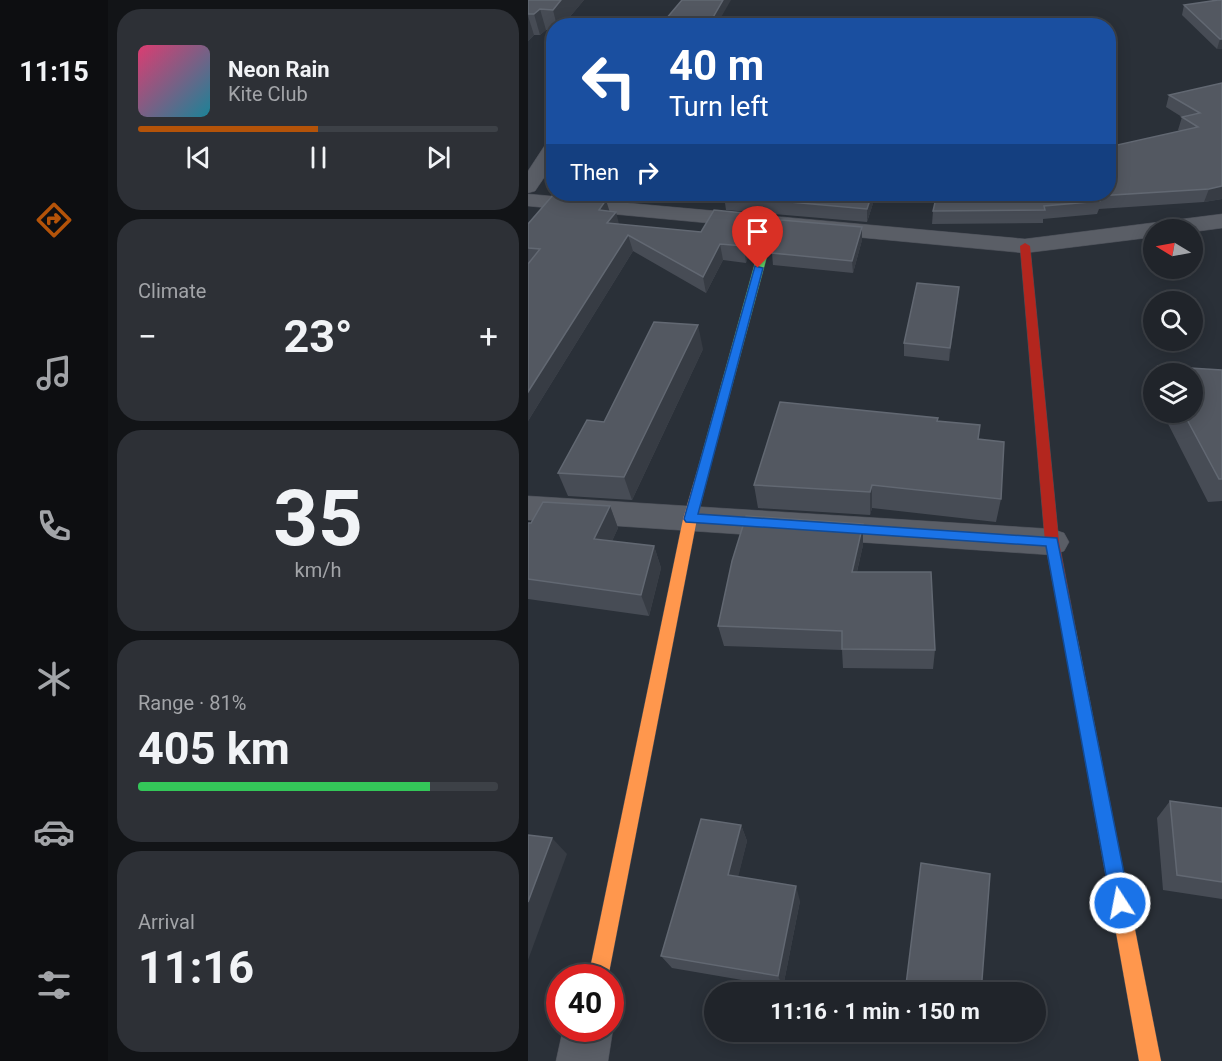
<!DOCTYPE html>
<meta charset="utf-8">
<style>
body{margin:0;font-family:Roboto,sans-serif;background:#2d3036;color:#f1f3f6;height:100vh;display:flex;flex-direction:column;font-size:22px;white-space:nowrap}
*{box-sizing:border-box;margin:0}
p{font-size:20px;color:#a2a4a8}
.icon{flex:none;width:33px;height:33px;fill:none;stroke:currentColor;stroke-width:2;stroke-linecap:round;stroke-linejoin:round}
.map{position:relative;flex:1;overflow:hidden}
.panel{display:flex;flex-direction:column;gap:9px;padding:9px;background:#121417;width:420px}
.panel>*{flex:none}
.guide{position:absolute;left:18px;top:18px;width:570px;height:183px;border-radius:24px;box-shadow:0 3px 15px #0003,0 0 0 2px #3d4147;background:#1a4fa0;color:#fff;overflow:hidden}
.needle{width:39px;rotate:280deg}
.controls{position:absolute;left:615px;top:219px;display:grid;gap:12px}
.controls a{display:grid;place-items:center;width:60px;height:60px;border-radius:50%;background:#20242a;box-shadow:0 3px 15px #0003,0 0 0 2px #3d4147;font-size:30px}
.speed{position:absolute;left:18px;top:964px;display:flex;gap:12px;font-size:30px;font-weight:700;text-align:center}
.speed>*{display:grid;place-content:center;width:78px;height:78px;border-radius:50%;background:#20242a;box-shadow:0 3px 15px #0003,0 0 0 2px #3d4147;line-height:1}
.speed .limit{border:9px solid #d22;background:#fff;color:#111}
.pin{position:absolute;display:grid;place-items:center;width:51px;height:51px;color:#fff;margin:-62px -26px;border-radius:50% 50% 50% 0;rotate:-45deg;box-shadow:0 0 6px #0007}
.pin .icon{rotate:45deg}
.me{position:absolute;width:66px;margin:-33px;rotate:349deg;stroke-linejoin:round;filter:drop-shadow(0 0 4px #0008)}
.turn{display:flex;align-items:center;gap:21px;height:126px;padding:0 24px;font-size:27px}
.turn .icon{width:78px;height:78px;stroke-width:2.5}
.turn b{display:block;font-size:42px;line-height:51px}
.then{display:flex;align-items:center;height:57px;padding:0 24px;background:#0003;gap:12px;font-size:22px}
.big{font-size:45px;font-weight:700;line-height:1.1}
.panel .widget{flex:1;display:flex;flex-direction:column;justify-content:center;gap:9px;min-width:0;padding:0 21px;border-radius:24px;background:#2d3036}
.panel .dial{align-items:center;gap:0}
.dial b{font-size:78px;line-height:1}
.song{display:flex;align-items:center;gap:18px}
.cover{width:72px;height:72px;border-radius:9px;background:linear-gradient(135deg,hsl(340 70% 55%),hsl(190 70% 35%))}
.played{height:6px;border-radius:3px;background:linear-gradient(90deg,#b45309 50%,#3d4147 50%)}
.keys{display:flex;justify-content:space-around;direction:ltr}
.heat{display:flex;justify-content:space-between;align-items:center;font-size:33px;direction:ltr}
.charge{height:9px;border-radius:4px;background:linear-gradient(90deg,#34c759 81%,#3d4147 0)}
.trip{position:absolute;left:176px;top:982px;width:342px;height:60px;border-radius:30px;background:#20242a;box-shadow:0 3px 15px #0003,0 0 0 2px #3d4147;font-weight:700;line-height:60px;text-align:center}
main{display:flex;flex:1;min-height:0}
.menu{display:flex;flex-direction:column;width:108px;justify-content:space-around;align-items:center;background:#0d0e11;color:#a2a4a8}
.menu .icon{width:42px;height:42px}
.menu .selected{color:#b45309}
.menu b{font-size:27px;color:#f1f3f6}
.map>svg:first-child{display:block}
</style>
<main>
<nav class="menu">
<b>11:15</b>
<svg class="icon selected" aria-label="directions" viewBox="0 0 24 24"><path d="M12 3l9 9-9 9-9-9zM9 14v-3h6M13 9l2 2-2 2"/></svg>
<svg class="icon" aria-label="music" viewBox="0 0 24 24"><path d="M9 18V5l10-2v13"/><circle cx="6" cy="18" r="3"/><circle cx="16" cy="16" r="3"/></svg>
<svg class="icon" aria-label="phone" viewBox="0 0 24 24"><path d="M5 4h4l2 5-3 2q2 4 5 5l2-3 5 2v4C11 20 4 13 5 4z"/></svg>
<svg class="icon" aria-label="climate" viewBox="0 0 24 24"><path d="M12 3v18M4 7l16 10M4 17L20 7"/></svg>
<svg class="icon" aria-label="car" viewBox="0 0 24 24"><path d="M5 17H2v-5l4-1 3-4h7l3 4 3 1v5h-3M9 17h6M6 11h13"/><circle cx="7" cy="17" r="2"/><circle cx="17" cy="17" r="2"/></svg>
<svg class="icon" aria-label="filters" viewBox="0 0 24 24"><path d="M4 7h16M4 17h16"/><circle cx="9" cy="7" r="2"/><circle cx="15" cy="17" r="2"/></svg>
</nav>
<section class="panel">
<div class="widget">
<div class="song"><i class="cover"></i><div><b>Neon Rain</b><p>Kite Club</p></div></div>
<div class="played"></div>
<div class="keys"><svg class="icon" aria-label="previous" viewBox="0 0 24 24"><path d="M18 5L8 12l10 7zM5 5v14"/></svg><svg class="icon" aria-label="pause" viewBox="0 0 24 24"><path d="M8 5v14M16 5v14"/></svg><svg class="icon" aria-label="next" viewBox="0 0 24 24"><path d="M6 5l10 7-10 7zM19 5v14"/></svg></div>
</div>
<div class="widget"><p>Climate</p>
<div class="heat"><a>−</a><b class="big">23°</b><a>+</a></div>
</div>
<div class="widget dial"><b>35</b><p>km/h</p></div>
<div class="widget"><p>Range · 81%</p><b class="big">405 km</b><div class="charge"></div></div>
<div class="widget"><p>Arrival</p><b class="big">11:16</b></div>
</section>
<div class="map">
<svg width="694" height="1061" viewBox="0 0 694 1061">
<rect width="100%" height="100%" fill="#2a3038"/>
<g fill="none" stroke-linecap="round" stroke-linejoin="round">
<!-- street casing -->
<g stroke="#484c55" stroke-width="1">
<g id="street">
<path d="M 26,140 L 26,163 L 7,191 L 0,193 L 0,171 L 19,142 Z"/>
<path d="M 0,194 L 497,239 L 694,214 L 694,228 L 664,232 L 664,230 L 626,230 L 626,237 L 497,253 L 0,206 Z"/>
<path d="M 0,496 L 524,529 L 536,533 L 541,542 L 536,551 L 524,555 L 0,520 Z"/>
<path d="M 82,1023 L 85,1029 L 80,1061 L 28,1061 L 35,1029 L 82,1029 Z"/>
</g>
</g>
<!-- fast casing -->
<g stroke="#484c55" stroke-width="1">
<path id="fast" d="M 243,220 L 248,223 L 182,468 L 176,473 L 170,468 L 238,223 Z"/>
</g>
<!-- slow casing -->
<g stroke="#484c55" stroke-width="1">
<g id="slow">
<path d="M 176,463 L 182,468 L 169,519 L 80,978 L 60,978 L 155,519 L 170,468 Z"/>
<path d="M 541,625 L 546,627 L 548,631 L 633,1061 L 611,1061 L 534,631 L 536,627 Z"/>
</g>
</g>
<!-- jam casing -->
<g stroke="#484c55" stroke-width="1">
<path id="jam" d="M 497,243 L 502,246 L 531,542 L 548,631 L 546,635 L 541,637 L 536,635 L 534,631 L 517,542 L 492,246 Z"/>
</g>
<!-- street -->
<use href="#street" fill="#5a5e66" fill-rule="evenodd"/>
<!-- fast -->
<use href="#fast" fill="#63d668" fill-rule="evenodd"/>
<!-- slow -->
<use href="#slow" fill="#ff974d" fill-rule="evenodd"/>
<!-- jam -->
<use href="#jam" fill="#b3261e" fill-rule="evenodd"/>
</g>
<!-- wall -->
<g fill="#474c55">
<path d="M 0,0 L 56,0 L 34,26 L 26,26 L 26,30 L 18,30 L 12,35 L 6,35 L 0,41 Z"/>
<path d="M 694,0 L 694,49 L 689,49 L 654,15 L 656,5 Z"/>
<path d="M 694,83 L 694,199 L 676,202 L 571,209 L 569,214 L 515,219 L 515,223 L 404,224 L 405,211 L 652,131 L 650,130 L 654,117 L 638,107 L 641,95 Z"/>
<path d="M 26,173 L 26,194 L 97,194 L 93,200 L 24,194 L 20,180 Z"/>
<path d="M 198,194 L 348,194 L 339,222 L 198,210 L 196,196 Z"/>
<path d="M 81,211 L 91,224 L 173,232 L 228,230 L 218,263 L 195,260 L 178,293 L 105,251 L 0,421 L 0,224 Z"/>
<path d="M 334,240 L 325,273 L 245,265 L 244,253 Z"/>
<path d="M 431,287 L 421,361 L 376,356 L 376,343 Z"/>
<path d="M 175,349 L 104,500 L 40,496 L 30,473 L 76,422 Z"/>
<path d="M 630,366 L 694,370 L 694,501 L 680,502 L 634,412 L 664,412 L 664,374 L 627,374 Z"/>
<path d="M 626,379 L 626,396 L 622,389 Z"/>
<path d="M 409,421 L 450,439 L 473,499 L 468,522 L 344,508 L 342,515 L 230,508 L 226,485 Z"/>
<path d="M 82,506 L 90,528 L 84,541 L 126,546 L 133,568 L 121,616 L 0,599 L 0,523 L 3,523 Z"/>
<path d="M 335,524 L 335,545 L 329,572 L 407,650 L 405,669 L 315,668 L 314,650 L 196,646 L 190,626 Z"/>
<path d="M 642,801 L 694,808 L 694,899 L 635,890 L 629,818 Z"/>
<path d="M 213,825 L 219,841 L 210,876 L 272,901 L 255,987 L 144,968 L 133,956 Z"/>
<path d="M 417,1032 L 448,1032 L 444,1038 Z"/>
</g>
<!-- shaded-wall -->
<g fill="#373c44">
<path d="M 33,0 L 56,0 L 34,26 L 29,26 L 25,10 Z"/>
<path d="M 195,0 L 203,0 L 188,26 L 180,26 Z"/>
<path d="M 12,9 L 18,30 L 12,35 L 6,14 Z"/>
<path d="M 0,16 L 6,35 L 0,41 Z"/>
<path d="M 692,39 L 694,39 L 694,49 L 689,49 Z"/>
<path d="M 694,186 L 694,199 L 676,202 L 681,189 Z"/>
<path d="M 91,194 L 97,194 L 93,200 Z"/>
<path d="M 344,194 L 348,194 L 339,222 L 339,209 Z"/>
<path d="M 78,200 L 83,216 L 71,210 Z"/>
<path d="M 88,212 L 92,228 L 79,223 Z"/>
<path d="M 226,214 L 228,230 L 218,263 L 216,246 Z"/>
<path d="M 334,227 L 334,240 L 325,273 L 324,261 Z"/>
<path d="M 100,235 L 105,251 L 0,421 L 0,392 Z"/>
<path d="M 192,244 L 195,260 L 178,293 L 175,277 Z"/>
<path d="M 431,287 L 430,300 L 421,361 L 422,348 Z"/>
<path d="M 170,325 L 175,349 L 104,500 L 96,477 Z"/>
<path d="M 344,485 L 344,508 L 342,515 L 342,492 Z"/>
<path d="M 82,506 L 90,528 L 75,561 L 66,539 Z"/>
<path d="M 335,524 L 335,545 L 324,592 L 324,572 Z"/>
<path d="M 126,546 L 133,568 L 121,616 L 113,595 Z"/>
<path d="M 213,825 L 219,841 L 207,890 L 200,875 Z"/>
<path d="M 24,838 L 39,854 L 0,960 L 0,902 Z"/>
<path d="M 268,886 L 272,901 L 255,987 L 250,976 Z"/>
</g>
<!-- building -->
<g fill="#535861" stroke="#626872" stroke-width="1.5">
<path d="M 0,0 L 33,0 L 25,10 L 12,9 L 6,14 L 0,14 Z"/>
<path d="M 154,0 L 195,0 L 180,26 L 132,26 Z"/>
<path d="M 690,0 L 694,0 L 694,39 L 692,39 L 656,5 Z"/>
<path d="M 694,83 L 694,186 L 681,189 L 569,196 L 572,201 L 516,206 L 517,210 L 405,211 L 409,194 L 580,194 L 580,147 L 670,127 L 654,117 L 672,113 L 641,95 Z"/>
<path d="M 26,173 L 26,181 L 20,180 Z"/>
<path d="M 198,194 L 344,194 L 339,209 L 196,196 Z"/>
<path d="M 25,195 L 78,200 L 71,210 L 88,212 L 79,223 L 173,232 L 186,210 L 226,214 L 216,246 L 192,244 L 175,277 L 100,235 L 0,392 L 0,264 L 12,249 L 0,248 L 0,224 Z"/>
<path d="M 253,220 L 334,227 L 324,261 L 244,253 Z"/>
<path d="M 389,283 L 431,287 L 422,348 L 376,343 Z"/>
<path d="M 126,322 L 170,325 L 96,477 L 30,473 L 59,420 L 76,422 Z"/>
<path d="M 630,366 L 694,370 L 694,479 L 691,479 L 655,412 L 664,412 L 664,374 L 634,374 Z"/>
<path d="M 252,402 L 410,418 L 409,421 L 452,425 L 450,439 L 476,442 L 473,499 L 344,485 L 342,492 L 226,485 Z"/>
<path d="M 15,502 L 82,506 L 66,539 L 126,546 L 113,595 L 0,579 L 0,523 L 3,523 Z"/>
<path d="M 218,516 L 335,524 L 324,572 L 403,572 L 407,650 L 314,649 L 314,631 L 190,626 L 204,561 Z"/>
<path d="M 642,801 L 694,808 L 694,882 L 649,875 Z"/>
<path d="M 173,819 L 213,825 L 200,875 L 268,886 L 250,976 L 133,956 Z"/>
<path d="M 0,835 L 24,838 L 0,902 Z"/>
<path d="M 393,863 L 462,874 L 453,993 L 377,993 Z"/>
</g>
<!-- route -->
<path fill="#1a73e8" stroke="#114b97" stroke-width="1.5" d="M 227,266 L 235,268 L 170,514 L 529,538 L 602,903 L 599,910 L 592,912 L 586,910 L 583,903 L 518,546 L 158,522 L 156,519 Z"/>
</svg>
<div class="controls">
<a><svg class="needle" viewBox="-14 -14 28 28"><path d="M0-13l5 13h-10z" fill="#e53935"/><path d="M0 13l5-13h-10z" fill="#a2a4a8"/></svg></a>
<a><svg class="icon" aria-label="search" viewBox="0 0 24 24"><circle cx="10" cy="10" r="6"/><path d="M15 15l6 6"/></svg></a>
<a><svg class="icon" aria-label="layers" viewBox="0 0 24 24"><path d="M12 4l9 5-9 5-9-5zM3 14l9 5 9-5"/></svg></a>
</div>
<div class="speed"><div class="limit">40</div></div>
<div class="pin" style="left:230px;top:268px;background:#d93025"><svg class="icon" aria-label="arrive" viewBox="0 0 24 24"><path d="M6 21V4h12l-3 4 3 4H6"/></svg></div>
<svg class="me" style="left:592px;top:903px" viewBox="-20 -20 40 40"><circle r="17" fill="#1a73e8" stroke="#fff" stroke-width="3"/><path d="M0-11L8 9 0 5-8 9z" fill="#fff"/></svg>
<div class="trip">11:16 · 1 min · 150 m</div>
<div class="guide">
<div class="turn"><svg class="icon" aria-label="left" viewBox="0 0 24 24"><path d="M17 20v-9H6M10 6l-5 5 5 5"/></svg><div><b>40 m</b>Turn left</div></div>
<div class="then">Then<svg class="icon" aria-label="right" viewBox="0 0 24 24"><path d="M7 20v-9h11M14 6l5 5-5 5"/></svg></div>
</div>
</div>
</main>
